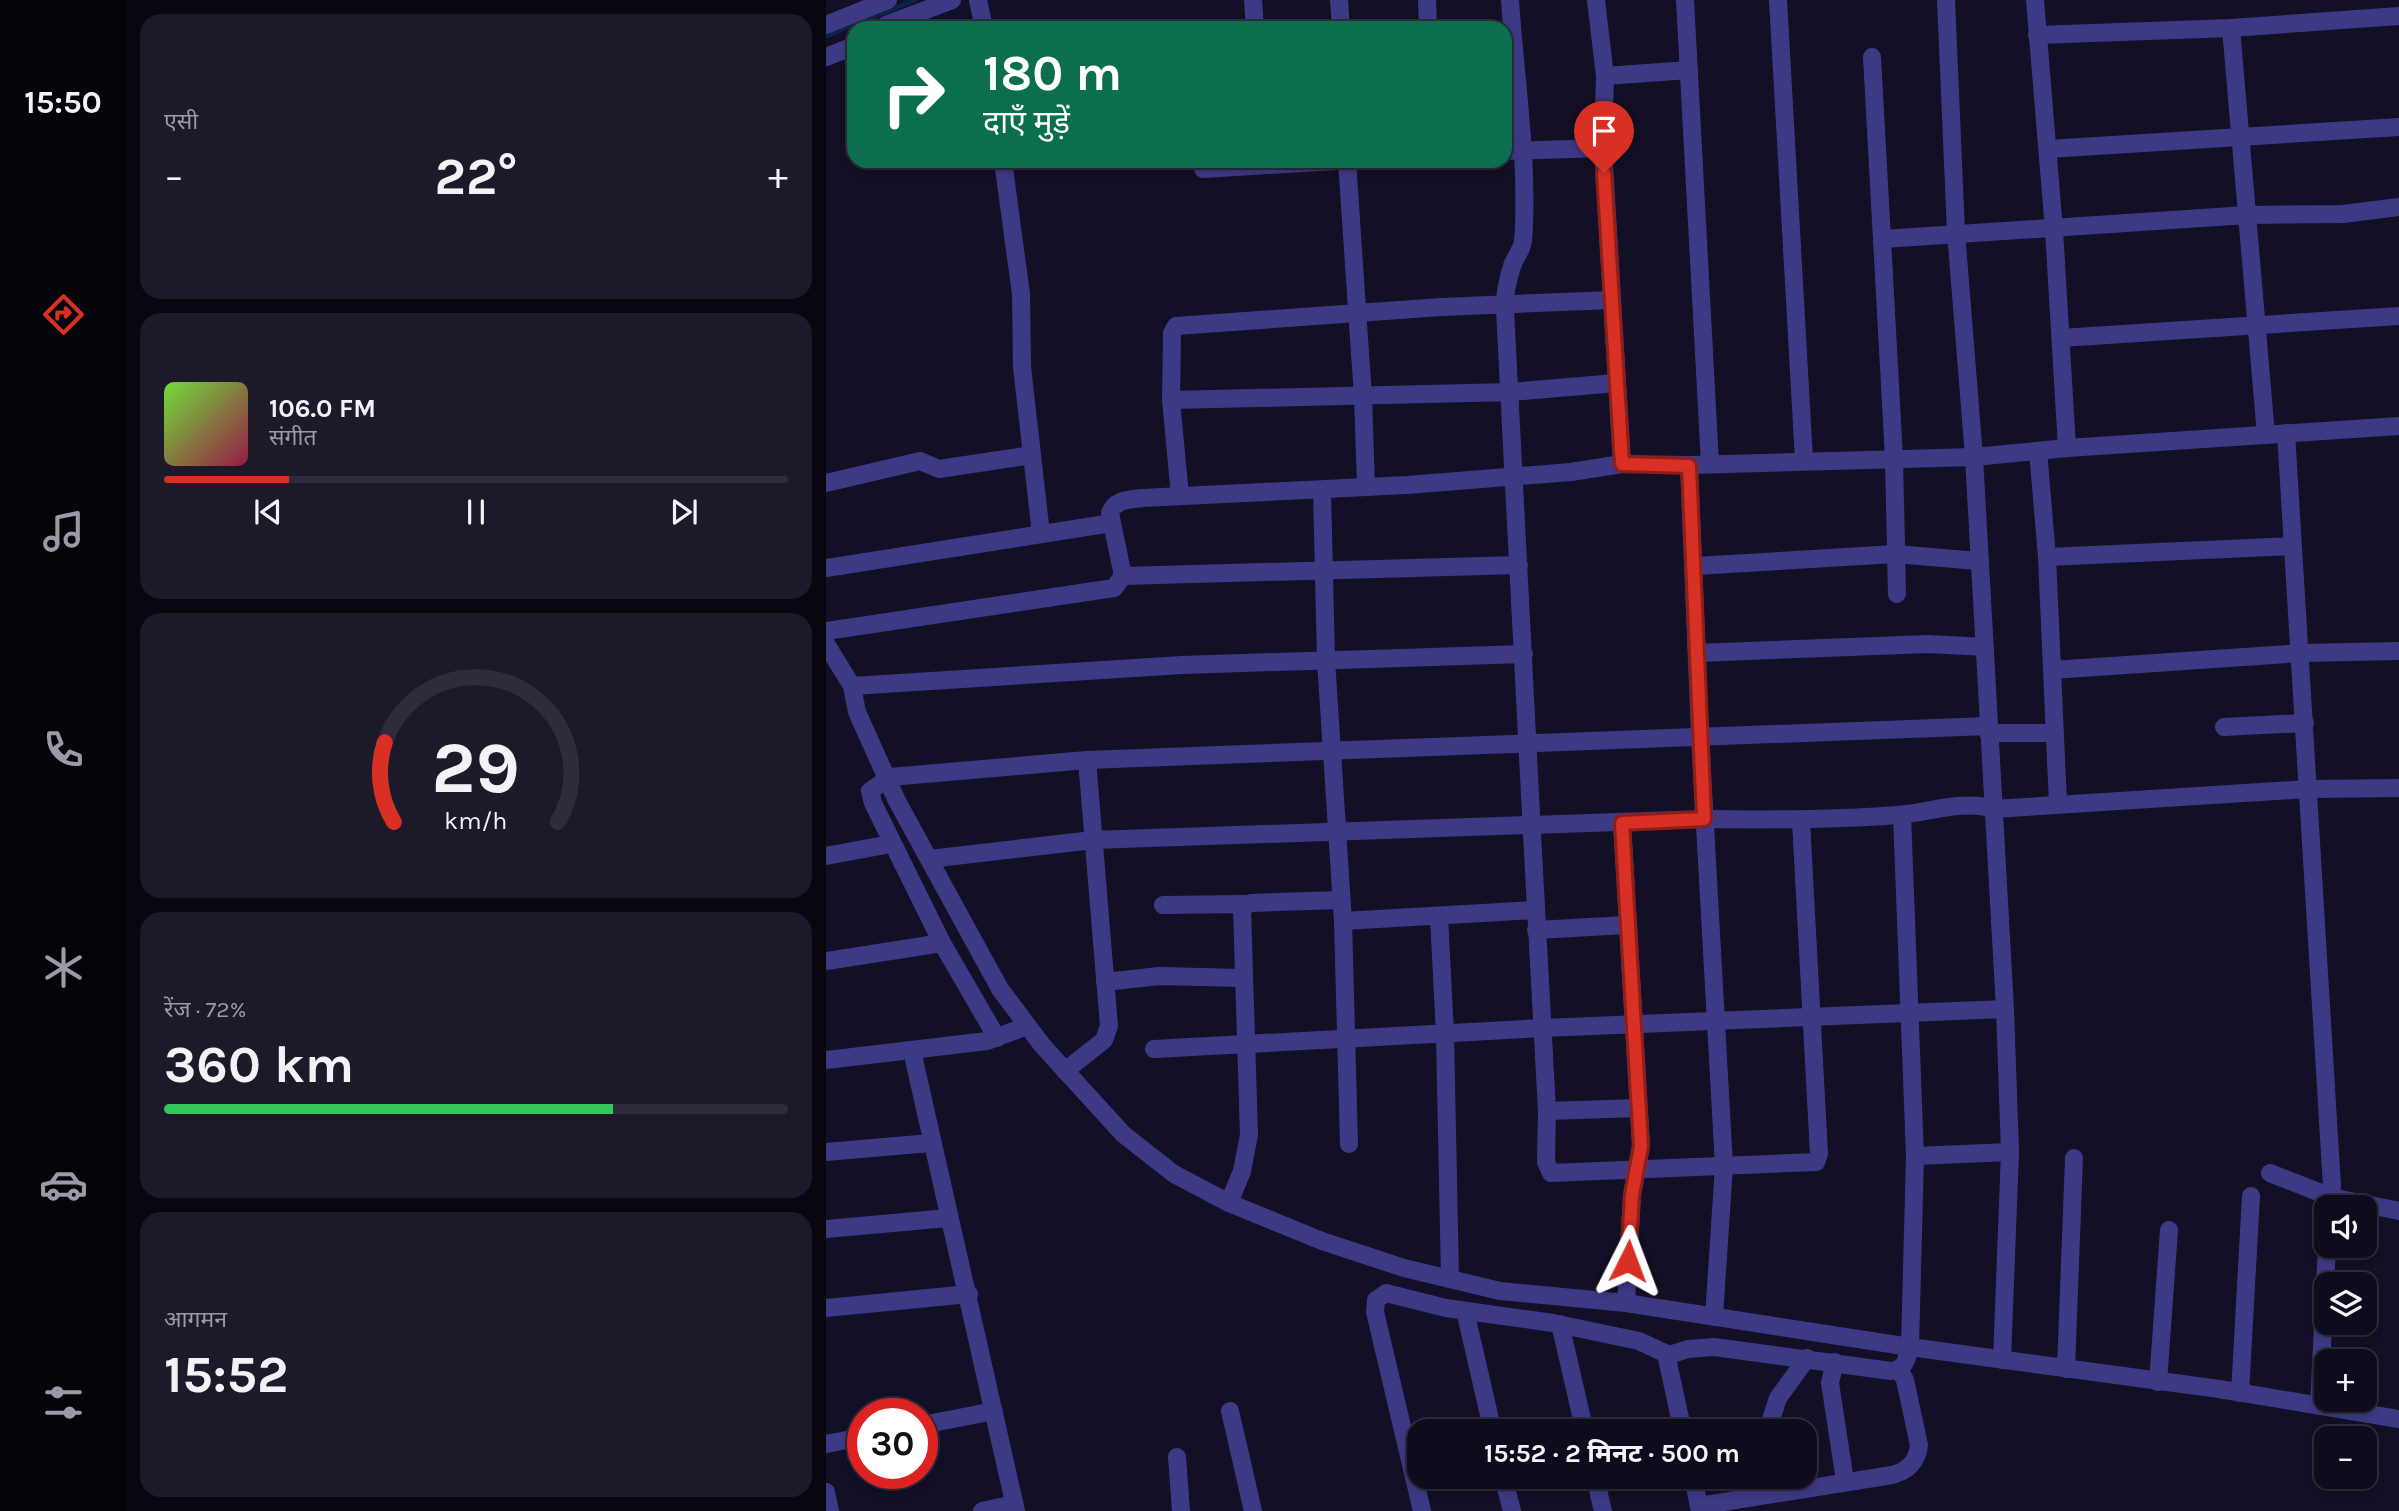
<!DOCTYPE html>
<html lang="hi">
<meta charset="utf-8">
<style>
body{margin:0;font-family:Karla,"Noto Sans Devanagari",sans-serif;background:#1c1929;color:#f1f3f6;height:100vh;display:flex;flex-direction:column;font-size:26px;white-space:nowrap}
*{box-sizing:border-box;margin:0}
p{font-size:23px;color:#9b9ba3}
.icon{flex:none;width:38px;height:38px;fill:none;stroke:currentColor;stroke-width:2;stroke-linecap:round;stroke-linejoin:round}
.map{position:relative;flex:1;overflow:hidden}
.panel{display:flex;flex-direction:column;gap:14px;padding:14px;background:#08060f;width:700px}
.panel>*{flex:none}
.top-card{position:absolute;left:21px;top:21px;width:665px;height:147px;border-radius:21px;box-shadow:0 4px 10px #0003,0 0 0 2px #2e2b3b;background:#0b6e4f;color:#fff;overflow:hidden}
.controls{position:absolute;left:1488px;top:1195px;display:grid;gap:14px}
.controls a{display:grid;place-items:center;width:63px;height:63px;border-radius:14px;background:#0e0b1c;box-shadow:0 4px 10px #0003,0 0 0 2px #2e2b3b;font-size:35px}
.speed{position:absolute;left:21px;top:1398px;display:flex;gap:14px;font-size:35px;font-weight:700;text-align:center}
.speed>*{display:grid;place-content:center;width:91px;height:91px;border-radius:50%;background:#0e0b1c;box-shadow:0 4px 10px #0003,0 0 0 2px #2e2b3b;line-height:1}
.speed .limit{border:10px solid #d22;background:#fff;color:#111}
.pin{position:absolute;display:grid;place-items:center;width:60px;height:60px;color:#fff;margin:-72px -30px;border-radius:50% 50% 50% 0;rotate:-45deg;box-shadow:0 0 7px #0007}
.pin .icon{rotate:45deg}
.me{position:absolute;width:77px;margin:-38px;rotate:3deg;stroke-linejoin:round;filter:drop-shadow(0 0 5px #0008)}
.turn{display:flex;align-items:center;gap:24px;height:147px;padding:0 21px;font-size:32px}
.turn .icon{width:91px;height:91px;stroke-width:2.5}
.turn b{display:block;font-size:49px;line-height:60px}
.big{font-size:52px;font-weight:700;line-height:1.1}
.panel .widget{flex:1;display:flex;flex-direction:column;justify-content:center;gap:10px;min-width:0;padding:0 24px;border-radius:21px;background:#1c1929}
.panel .dial{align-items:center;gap:0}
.dial svg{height:182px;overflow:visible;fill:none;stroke:#2e2b3b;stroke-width:7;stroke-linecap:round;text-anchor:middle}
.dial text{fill:#f1f3f6;stroke:none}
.song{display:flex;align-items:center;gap:21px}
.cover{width:84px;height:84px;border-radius:10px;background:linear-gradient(135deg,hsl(100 70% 55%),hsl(340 70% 35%))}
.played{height:7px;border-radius:4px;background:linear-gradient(90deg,#d93025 20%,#2e2b3b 20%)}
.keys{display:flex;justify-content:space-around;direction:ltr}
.heat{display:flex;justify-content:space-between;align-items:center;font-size:38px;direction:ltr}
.charge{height:10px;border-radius:5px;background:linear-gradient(90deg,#34c759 72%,#2e2b3b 0)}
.trip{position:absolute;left:581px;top:1419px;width:410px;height:70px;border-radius:21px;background:#0e0b1c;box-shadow:0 4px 10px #0003,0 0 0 2px #2e2b3b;font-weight:700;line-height:70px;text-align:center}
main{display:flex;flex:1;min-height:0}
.dock{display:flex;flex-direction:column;width:126px;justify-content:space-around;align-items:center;background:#06040b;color:#9b9ba3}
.dock .icon{width:49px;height:49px}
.dock .active{color:#d93025}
.dock b{font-size:32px;color:#f1f3f6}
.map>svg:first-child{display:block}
</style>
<main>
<nav class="dock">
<b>15:50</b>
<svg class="icon active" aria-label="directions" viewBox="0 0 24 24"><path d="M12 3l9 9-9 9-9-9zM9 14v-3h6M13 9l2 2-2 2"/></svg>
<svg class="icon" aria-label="music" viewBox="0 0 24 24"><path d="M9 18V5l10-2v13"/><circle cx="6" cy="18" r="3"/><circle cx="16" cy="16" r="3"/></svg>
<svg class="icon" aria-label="phone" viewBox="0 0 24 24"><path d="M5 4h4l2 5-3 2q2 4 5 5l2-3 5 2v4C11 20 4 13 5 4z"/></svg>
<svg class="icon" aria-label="climate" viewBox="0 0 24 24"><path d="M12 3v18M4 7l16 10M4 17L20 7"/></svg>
<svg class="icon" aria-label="car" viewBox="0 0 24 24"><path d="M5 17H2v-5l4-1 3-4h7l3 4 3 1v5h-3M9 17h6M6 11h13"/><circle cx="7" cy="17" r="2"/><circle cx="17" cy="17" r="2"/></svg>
<svg class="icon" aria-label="filters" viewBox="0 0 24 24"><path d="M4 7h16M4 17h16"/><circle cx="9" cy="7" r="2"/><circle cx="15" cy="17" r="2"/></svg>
</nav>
<section class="panel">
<div class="widget"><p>एसी</p>
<div class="heat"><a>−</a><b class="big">22°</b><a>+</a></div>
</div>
<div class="widget">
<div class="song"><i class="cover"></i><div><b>106.0 FM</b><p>संगीत</p></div></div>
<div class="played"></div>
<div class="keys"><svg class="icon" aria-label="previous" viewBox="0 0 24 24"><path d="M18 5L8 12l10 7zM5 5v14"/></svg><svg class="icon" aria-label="pause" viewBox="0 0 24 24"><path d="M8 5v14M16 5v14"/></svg><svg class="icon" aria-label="next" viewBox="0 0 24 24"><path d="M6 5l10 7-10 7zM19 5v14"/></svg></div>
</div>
<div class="widget dial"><svg viewBox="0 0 100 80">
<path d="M14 69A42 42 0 1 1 86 69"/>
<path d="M14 69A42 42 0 0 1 10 34" stroke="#d93025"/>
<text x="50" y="56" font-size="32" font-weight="700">29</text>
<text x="50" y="72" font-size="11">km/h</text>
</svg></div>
<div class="widget"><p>रेंज · 72%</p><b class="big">360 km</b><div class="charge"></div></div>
<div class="widget"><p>आगमन</p><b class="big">15:52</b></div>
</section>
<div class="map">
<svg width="1573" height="1511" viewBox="0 0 1573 1511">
<rect width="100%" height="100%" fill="#130f26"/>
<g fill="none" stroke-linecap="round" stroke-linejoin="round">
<!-- stream -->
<path stroke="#0c2248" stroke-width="5" d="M 0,36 L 89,0"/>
<!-- minor -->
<g stroke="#3d3a85" stroke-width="18">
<path d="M 152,0 L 158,28"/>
<path d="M 427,0 L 429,28"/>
<path d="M 513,0 L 515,28"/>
<path d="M 601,0 L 602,28"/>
<path d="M 684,0 C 689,77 703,164 697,241 C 696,250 689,257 686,266 C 682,279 678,297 679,310 C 691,577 707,844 721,1111 L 720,1162 L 725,1173 L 990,1162 L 993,1154 L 975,821"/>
<path d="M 770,0 L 779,76 L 777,148 L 796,464"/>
<path d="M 859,0 L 884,464"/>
<path d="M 952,0 L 978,460"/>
<path d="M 1120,0 L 1130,232 L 1148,457 L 1179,1009 L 1184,1152 L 1176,1360"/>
<path d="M 1209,0 L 1228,230 L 1241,448"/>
<path d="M 0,25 L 62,0"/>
<path d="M 60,25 L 126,0"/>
<path d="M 1405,28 L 1440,435"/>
<path d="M 1211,35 L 1405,28 L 1573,16"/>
<path d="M 0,57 L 28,46"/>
<path d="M 1046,57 L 1068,458 L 1071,594"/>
<path d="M 779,76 L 863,70"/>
<path d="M 1222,149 L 1573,127"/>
<path d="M 679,151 L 777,148"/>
<path d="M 177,161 L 195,294 L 196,367 L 215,534"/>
<path d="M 521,161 L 537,397 L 540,486"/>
<path d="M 377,169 L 510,161"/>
<path d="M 1057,239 L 1421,215 L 1517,214 L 1573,207"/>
<path d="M 1235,338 L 1573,316"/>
<path d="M 345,400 L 685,392 L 790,383"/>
<path d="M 1460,433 L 1506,1186 L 1503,1208"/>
<path d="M 1212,451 L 1221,557 L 1232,804"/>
<path d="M 863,465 L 874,736 L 898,1166 L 888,1317"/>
<path d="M 0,483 L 94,461 L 113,469 L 206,455"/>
<path d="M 496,490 L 500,660 L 517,921 L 523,1144"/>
<path d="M 354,496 L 345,400 L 346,333 L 350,326 L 615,307 L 786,300"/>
<path d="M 1221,557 L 1466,546"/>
<path d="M 693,565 L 297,576 L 284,513 C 289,499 303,500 316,498 L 581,485 L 745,472 L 796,464 L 863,465 L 1148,457 L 1241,448 L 1573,426"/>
<path d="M 869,566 L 1069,554 L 1152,561"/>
<path d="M 0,568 L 286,523"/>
<path d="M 0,631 L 288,588 L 297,576"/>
<path d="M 0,644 L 26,686 L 31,712 L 71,801 L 174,989 L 216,1045 L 297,1134 L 348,1174 L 403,1203 L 496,1241 L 578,1268 L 674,1291 L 800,1303 L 1084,1347 L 1393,1389 L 1573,1419"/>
<path d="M 871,653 L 1102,644 L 1159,647"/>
<path d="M 1226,670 L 1476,653 L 1573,651"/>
<path d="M 26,686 L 356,665 L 698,654"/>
<path d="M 1398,727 L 1479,723"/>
<path d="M 1162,733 L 1228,733"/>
<path d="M 796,823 L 815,1146 L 806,1195 L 800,1303"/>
<path d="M 0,856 L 65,844"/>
<path d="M 103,859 L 267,840 L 878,819 C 943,820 1006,820 1071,815 C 1101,813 1138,799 1167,809 L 1483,789 L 1573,788"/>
<path d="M 337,905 L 421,904"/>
<path d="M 613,917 L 619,1034 L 624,1279"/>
<path d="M 517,921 L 709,910"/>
<path d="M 710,930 L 801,925"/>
<path d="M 0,961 L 116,943"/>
<path d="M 279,982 L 333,976 L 417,978"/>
<path d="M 171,1038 L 116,943 L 47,803 L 44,791 L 64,777 L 261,760 L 1162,726"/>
<path d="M 328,1049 L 717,1028 L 1179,1009"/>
<path d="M 86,1051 L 190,1511"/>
<path d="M 0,1060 L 161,1041 L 201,1026"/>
<path d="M 239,1071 L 278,1040 L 283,1026 L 261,760"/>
<path d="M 721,1111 L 812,1108"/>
<path d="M 0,1152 L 105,1143"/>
<path d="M 1089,1156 L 1184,1152"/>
<path d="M 1444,1173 L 1505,1197 L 1573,1211"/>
<path d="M 403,1203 L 416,1171 L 423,1135 L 416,908 L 425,903 L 514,900"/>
<path d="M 0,1229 L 122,1218"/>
<path d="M 0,1308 L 143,1294"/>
<path d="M 639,1311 L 667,1432"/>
<path d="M 734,1324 L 759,1432"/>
<path d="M 840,1354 L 857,1432"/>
<path d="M 1009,1362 L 1004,1383 L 1019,1481"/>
<path d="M 1240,1369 L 1248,1158"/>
<path d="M 1332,1382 L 1343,1230"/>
<path d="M 1414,1393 L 1425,1196"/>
<path d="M 1493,1406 L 1501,1246"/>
<path d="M 404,1411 L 427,1511"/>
<path d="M 96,1425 L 168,1411"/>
<path d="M 941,1432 L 952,1398 L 981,1358"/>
<path d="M 0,1444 L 37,1437"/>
<path d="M 351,1457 L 355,1511"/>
<path d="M 677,1477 L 686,1511"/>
<path d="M 769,1477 L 777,1511"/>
<path d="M 867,1477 L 874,1511"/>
<path d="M 0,1492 L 4,1511"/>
<path d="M 936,1495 L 937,1477"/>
<path d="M 873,1506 L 1066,1475 C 1082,1471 1091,1462 1093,1445 L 1079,1380 L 1073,1369"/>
<path d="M 156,1511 L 188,1504"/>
<path d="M 596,1511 L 549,1312 L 550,1300 L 560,1293 L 620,1308 L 727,1323 L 813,1341 L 843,1355 L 862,1349 L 888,1347 L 1065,1371 C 1079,1371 1081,1358 1084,1347 L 1089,1156 L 1076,815"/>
</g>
</g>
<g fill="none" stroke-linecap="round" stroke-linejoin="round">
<!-- route casing -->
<g stroke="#8d1f18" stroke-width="18">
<path id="route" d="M 778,173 L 796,464 L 863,466 L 878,819 L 796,823 L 815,1146 L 806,1195 L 802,1261"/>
</g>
<!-- route -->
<use href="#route" stroke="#d93025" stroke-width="12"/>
</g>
</svg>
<div class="controls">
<a><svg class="icon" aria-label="sound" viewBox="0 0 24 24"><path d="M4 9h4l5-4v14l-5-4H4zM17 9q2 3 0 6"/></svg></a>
<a><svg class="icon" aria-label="layers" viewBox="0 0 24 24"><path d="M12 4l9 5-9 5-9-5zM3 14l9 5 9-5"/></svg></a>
<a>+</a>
<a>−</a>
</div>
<div class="speed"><div class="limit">30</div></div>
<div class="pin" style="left:778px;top:173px;background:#d93025"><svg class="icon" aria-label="arrive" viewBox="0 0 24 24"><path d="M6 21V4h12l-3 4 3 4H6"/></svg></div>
<svg class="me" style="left:802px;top:1261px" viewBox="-20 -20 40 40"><path d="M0-17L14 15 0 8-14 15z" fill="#d93025" stroke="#fff" stroke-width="4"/></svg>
<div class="trip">15:52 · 2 मिनट · 500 m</div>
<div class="top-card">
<div class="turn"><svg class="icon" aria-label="right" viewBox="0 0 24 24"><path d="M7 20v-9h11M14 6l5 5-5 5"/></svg><div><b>180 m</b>दाएँ मुड़ें</div></div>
</div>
</div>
</main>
